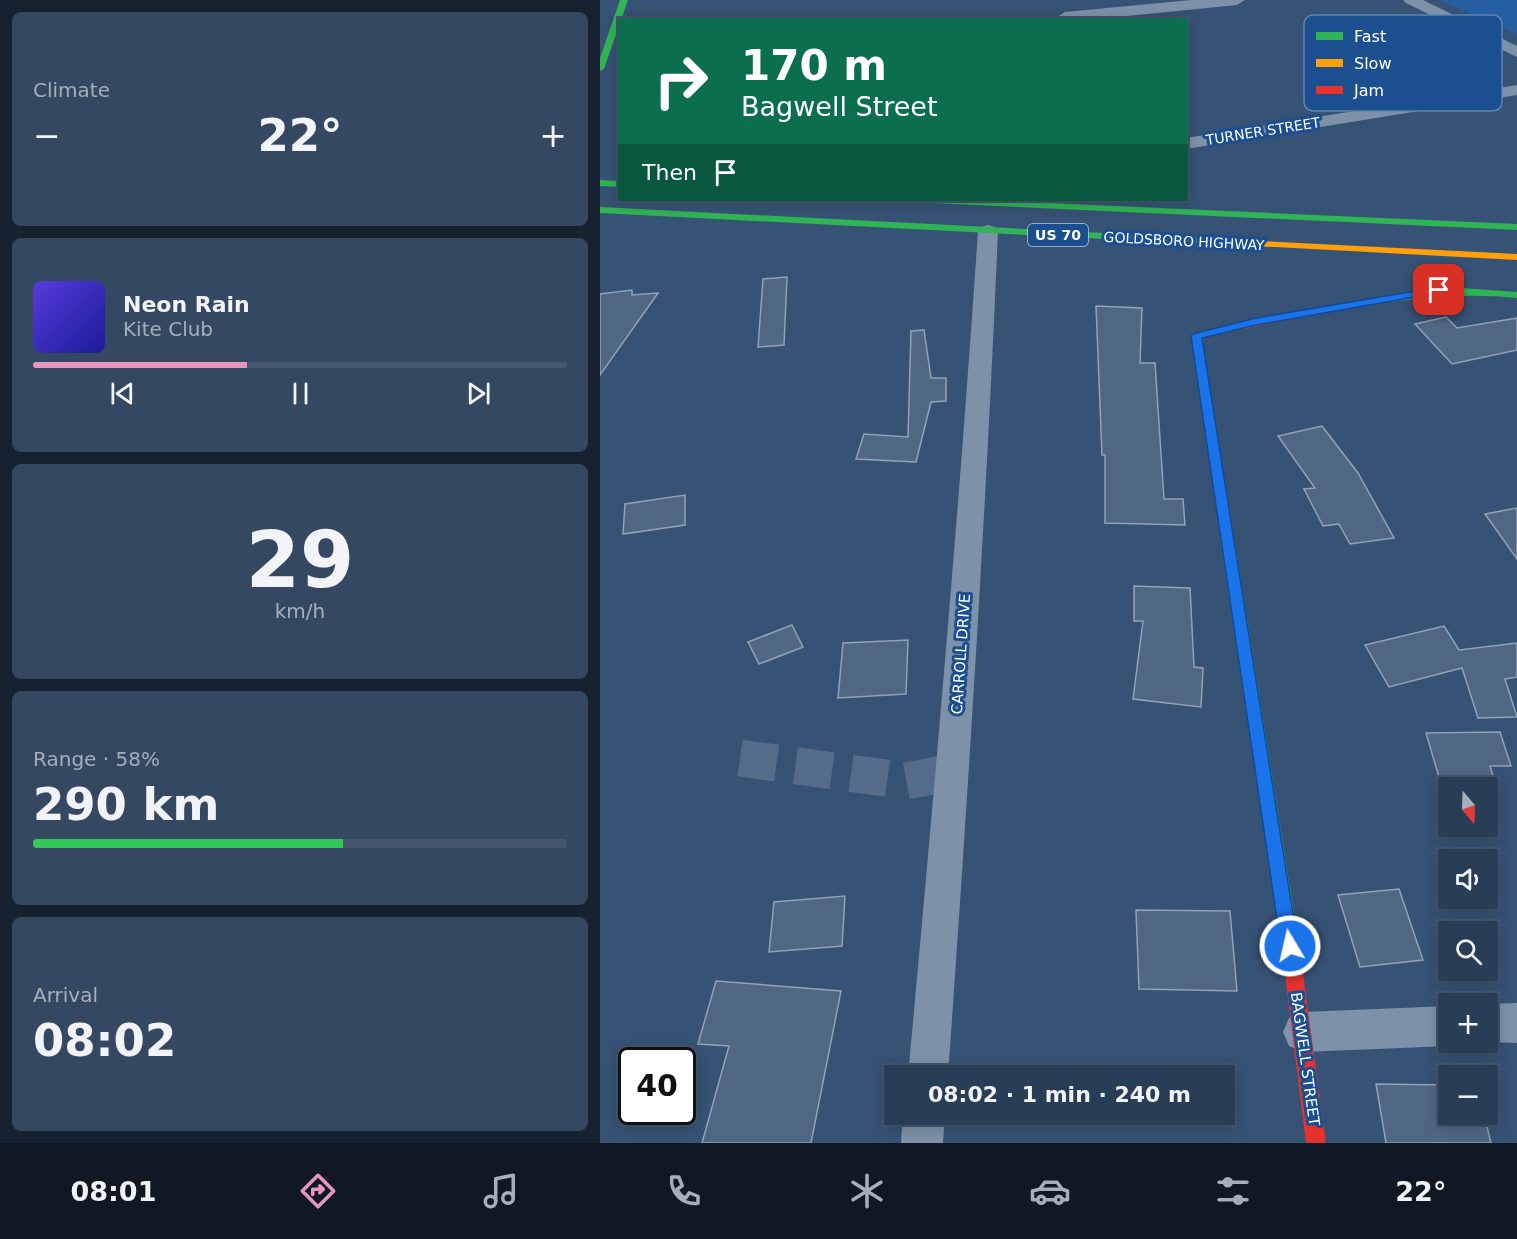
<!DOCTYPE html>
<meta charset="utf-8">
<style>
body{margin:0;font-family:"DejaVu Sans",sans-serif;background:#344961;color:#f1f3f6;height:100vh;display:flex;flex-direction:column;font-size:22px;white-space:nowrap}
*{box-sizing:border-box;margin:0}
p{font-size:20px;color:#a5aeba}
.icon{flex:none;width:33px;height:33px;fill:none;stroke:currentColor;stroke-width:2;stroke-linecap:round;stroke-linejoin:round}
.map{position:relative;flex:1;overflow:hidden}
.panel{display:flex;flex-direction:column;gap:12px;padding:12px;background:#162230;width:600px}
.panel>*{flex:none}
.top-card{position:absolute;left:18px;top:18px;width:570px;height:183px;border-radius:0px;box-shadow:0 3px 15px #0003,0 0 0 2px #44576d;background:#0b6e4f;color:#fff;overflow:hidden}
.needle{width:39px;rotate:161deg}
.buttons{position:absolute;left:838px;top:777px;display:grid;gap:12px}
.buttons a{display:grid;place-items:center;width:60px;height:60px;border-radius:0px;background:#283e57;box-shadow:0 3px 15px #0003,0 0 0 2px #44576d;font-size:30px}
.speed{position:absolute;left:18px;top:1047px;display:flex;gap:12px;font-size:30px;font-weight:700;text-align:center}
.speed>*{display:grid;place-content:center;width:78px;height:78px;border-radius:50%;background:#283e57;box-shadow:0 3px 15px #0003,0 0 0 2px #44576d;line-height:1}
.speed .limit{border:3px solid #111;border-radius:9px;background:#fff;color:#111}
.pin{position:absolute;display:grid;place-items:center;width:51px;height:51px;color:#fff;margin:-26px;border-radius:12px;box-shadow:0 3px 9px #0006}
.me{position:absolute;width:66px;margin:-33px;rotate:351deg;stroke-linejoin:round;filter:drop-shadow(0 0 4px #0008)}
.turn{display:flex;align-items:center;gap:21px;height:126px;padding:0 24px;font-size:27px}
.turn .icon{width:78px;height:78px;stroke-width:2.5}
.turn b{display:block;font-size:42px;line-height:51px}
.then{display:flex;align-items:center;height:57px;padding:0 24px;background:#0003;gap:12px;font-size:22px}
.big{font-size:45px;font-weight:800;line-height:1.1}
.panel .card{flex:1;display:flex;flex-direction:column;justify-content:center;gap:9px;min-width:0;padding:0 21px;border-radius:9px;background:#344961}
.panel .dial{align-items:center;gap:0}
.dial b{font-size:78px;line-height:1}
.song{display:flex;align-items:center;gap:18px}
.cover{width:72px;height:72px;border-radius:9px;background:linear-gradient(135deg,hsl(250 70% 55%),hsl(240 70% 35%))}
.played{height:6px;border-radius:3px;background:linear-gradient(90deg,#e797bd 40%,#44576d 40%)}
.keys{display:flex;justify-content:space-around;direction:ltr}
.heat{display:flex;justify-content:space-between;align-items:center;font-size:33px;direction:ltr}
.charge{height:9px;border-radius:4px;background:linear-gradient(90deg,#34c759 58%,#44576d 0)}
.trip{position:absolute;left:284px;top:1065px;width:351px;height:60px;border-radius:0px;background:#283e57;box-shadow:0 3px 15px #0003,0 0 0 2px #44576d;font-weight:800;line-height:60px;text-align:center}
.tab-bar{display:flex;height:96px;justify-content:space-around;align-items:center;background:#101923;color:#a5aeba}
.tab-bar .icon{width:42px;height:42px}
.tab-bar .active{color:#e797bd}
.tab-bar b{font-size:27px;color:#f1f3f6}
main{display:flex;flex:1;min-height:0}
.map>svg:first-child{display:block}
</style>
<main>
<section class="panel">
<div class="card"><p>Climate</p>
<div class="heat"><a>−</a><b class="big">22°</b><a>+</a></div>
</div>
<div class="card">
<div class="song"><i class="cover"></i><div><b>Neon Rain</b><p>Kite Club</p></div></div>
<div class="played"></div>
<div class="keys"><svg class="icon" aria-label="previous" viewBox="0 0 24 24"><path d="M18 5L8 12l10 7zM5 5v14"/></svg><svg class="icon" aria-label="pause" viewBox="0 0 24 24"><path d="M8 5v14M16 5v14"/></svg><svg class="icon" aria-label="next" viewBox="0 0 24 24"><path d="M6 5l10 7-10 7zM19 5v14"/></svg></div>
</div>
<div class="card dial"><b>29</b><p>km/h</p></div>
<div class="card"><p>Range · 58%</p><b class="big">290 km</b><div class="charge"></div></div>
<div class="card"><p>Arrival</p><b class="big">08:02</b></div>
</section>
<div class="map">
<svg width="917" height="1143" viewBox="0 0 917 1143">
<rect width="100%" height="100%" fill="#365274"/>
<!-- green -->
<path fill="#265fa1" d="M 839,0 L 917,0 L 917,34 Z"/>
<!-- building -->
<g fill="#506783" stroke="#92a2b6" stroke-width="1.5">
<path d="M 187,277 L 184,345 L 158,347 L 163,279 Z"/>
<path d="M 32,290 L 32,295 L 58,293 L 0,375 L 0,294 Z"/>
<path d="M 496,306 L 542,308 L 540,363 L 555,363 L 564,499 L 583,499 L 585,525 L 505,523 L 505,455 L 502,455 Z"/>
<path d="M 846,317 L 857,328 L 917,318 L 917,350 L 852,364 L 815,324 Z"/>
<path d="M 324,330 L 331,378 L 346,378 L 346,401 L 331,402 L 316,462 L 256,459 L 264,434 L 308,437 L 311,331 Z"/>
<path d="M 722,426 L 758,473 L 794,538 L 750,544 L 739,524 L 723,526 L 704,489 L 715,488 L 678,436 Z"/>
<path d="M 85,495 L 85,525 L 23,534 L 25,504 Z"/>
<path d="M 917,508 L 917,559 L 885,514 Z"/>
<path d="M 534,586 L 590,588 L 594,667 L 603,668 L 601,707 L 533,699 L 543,621 L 534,621 Z"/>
<path d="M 192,625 L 203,647 L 159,664 L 148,642 Z"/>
<path d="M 844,626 L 859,650 L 917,643 L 917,677 L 905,679 L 917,717 L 878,718 L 862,668 L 789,687 L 765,645 Z"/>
<path d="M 308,640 L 306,694 L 238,698 L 243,643 Z"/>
<path d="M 900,732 L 911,766 L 890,766 L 895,783 L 841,784 L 826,733 Z"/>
<path d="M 799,889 L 823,960 L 760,967 L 738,895 Z"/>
<path d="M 245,896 L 242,946 L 169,952 L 174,902 Z"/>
<path d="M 536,910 L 630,911 L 637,991 L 539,989 Z"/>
<path d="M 116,981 L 241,991 L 211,1143 L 102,1143 L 129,1046 L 98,1044 Z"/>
<path d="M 776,1084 L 849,1085 L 849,1114 L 884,1114 L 891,1143 L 786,1143 Z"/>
</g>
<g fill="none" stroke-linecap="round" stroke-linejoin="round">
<!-- street-tunnel -->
<path stroke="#546c89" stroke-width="37" stroke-dasharray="37 19" stroke-linecap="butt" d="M 140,758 L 306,781 L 353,772"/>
<!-- street -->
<g fill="#7d92a8" fill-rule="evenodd">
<path d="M 591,0 L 645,0 L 637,5 L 487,20 L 459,20 L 457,17 L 465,12 Z"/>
<path d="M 803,0 L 823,0 L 917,46 L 917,57 L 806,3 Z"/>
<path d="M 917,85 L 917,95 L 586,149 L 586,138 Z"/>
<path d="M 388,225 L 395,227 L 398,231 C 386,513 368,794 348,1076 L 308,1076 C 334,794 359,513 378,231 L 381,227 Z"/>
<path d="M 917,1003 L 917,1043 L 886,1042 L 888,1042 L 888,1004 Z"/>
<path d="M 849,1006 L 849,1042 L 856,1042 L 849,1046 L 703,1052 L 689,1046 L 683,1032 L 689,1018 L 703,1012 Z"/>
<path d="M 303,1114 L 345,1114 L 343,1143 L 301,1143 Z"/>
</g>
<!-- fast -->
<g fill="#30b455" fill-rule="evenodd">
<path d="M 20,0 L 28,0 L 4,69 L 0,71 L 0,58 Z"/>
<path d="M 0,180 L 20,181 L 20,187 L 0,186 Z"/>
<path d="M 326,200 L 381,200 L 917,224 L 917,230 L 331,203 Z"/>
<path d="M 0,207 L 602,238 L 607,241 L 602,244 L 0,213 Z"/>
<path d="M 862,288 L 917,292 L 917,298 C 843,290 773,304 700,317 L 695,314 L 700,311 L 808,292 Z"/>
<path d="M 627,532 L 634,537 L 700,951 L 697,957 L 691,960 L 685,957 L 682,951 L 620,537 Z"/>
</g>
<!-- slow -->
<path fill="#ff9f0a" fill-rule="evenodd" d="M 602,238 L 917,254 L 917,260 L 599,243 L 597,241 Z"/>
<!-- jam -->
<g fill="#e5322d" fill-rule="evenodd">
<path d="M 700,311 L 705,314 L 704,316 L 602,338 L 634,537 L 632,540 L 622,540 L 591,336 L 596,333 Z"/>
<path d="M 691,942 L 697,945 L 700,951 L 726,1143 L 706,1143 L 682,951 L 685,945 Z"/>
</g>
</g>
<!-- route -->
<path fill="#1a73e8" stroke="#114b97" stroke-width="1.5" d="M 839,287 L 843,288 L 843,292 L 656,325 L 602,338 L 698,946 L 696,952 L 690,954 L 683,952 L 681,946 L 591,336 L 593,334 L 656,318 Z"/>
<g text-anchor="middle" stroke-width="6" stroke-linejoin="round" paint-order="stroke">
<!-- far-street labels -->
<g font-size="14" fill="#fff" stroke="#1b4f8f">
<text transform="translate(663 131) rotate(-9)" y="5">TURNER STREET</text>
<text transform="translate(584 241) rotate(3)" y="5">GOLDSBORO HIGHWAY</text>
</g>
<!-- shield labels -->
<rect fill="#1b4f8f" stroke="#bbcadd" stroke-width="1.5" x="428" y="224" width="60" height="22" rx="4.5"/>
<g font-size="14" font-weight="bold" fill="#fff">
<text x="458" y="240">US 70</text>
</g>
<!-- street labels -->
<g font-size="15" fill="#fff" stroke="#1b4f8f">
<text transform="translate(361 654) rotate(-86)" y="5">CARROLL DRIVE</text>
<text transform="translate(705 1059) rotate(82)" y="5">BAGWELL STREET</text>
</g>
</g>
<!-- legend -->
<rect x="704" y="15" width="198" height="96" rx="9" fill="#1b4f8f" stroke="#5f84b1" stroke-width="1.5"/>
<rect x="716" y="32" width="27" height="8" fill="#30b455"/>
<rect x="716" y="59" width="27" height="8" fill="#ff9f0a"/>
<rect x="716" y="86" width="27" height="8" fill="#e5322d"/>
<g font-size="16" fill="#fff">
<text x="754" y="42">Fast</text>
<text x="754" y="69">Slow</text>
<text x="754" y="96">Jam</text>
</g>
</svg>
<div class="buttons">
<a><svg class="needle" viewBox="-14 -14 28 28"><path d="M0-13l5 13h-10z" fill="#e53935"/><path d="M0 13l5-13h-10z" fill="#a5aeba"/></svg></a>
<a><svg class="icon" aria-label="sound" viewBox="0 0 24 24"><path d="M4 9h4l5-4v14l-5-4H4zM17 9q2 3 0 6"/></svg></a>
<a><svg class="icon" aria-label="search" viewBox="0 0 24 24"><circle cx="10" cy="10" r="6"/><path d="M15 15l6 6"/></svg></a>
<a>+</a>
<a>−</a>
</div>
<div class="speed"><div class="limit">40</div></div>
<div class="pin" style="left:839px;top:290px;background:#d93025"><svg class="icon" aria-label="arrive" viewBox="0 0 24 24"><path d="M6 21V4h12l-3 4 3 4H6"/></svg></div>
<svg class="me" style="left:690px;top:946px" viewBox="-20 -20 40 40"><circle r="17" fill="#1a73e8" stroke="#fff" stroke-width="3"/><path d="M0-11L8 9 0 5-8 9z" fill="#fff"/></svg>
<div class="trip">08:02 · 1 min · 240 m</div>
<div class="top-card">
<div class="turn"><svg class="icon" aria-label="right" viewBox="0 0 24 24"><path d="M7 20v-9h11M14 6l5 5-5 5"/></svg><div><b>170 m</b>Bagwell Street</div></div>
<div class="then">Then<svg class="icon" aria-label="arrive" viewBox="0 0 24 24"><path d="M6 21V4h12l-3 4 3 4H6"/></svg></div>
</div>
</div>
</main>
<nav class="tab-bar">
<b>08:01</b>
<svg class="icon active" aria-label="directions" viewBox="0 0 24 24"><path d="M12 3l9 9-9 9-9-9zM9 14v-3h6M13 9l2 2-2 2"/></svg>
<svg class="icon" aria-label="music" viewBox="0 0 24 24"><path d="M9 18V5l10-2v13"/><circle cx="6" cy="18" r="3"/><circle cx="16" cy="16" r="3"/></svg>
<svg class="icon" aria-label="phone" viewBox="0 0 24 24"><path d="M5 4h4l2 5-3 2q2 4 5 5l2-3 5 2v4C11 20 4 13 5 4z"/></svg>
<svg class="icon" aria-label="climate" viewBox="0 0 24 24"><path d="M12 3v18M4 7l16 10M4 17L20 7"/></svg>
<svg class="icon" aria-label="car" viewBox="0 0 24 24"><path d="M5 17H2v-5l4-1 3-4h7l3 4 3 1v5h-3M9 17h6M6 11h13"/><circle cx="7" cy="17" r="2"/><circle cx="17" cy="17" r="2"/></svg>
<svg class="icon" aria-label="filters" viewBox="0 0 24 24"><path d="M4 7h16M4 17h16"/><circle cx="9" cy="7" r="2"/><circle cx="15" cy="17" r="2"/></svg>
<b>22°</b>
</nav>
